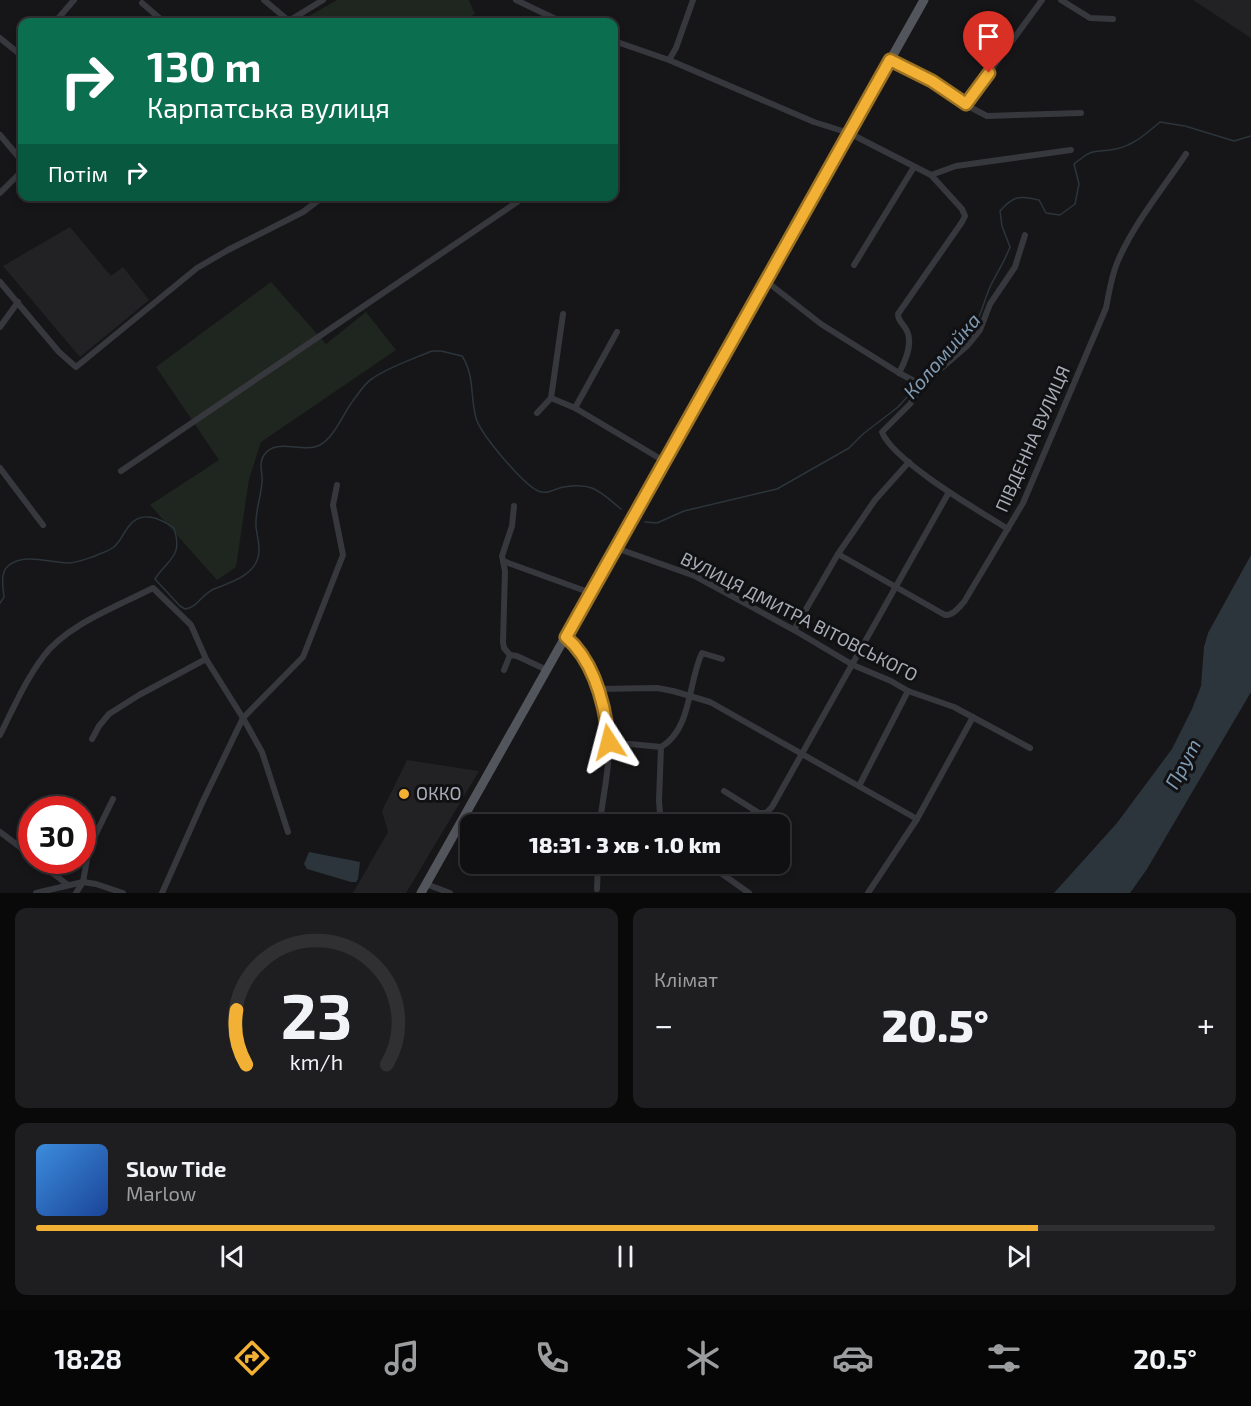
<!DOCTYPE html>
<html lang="uk">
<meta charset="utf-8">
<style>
body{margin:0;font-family:"Exo 2",sans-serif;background:#1e1e20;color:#f1f3f6;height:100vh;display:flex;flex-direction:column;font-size:22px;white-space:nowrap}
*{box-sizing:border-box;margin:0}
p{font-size:20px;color:#9c9d9f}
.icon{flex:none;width:33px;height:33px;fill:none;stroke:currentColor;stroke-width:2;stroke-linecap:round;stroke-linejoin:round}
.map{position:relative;height:893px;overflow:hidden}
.drawer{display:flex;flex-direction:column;gap:15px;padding:15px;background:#09090a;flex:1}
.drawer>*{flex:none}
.banner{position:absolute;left:18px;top:18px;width:600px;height:183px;border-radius:12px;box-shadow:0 3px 9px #0003,0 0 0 2px #303032;background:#0b6e4f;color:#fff;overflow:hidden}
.speed{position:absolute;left:18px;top:796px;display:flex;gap:12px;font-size:30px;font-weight:700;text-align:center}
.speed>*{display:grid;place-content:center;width:78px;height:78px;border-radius:50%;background:#101012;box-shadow:0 3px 9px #0003,0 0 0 2px #303032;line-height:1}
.speed .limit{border:9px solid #d22;background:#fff;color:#111}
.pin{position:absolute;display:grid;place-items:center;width:51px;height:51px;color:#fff;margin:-62px -26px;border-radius:50% 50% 50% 0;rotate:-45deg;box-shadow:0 0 6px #0007}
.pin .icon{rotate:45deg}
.me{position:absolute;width:66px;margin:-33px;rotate:351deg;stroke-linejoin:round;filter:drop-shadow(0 0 4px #0008)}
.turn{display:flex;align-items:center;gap:21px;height:126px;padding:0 30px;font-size:27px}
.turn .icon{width:78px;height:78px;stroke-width:2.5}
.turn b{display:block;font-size:42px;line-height:51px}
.then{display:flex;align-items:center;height:57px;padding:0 30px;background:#0003;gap:12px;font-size:22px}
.big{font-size:45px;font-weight:800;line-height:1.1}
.drawer .widget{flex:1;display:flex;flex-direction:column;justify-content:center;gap:9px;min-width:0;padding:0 21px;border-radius:12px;background:#1e1e20}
.drawer .dial{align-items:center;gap:0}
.dial svg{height:156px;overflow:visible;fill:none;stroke:#303032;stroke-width:7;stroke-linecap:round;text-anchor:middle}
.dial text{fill:#f1f3f6;stroke:none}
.song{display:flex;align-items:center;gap:18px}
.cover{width:72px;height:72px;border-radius:9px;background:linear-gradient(135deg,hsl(210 70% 55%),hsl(220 70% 35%))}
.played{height:6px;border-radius:3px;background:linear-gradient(90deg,#f2b134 85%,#303032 85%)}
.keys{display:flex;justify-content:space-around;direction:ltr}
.heat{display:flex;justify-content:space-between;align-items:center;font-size:33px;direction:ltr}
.drawer .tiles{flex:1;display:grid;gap:15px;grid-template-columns:1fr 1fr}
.widget:last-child{grid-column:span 2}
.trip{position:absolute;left:460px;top:814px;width:330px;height:60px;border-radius:12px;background:#101012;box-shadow:0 3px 9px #0003,0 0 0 2px #303032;font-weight:800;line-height:60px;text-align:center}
.dock{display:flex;height:96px;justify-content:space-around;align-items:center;background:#060607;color:#9c9d9f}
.dock .icon{width:42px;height:42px}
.dock .on{color:#f2b134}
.dock b{font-size:27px;color:#f1f3f6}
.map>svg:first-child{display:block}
</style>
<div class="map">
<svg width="1251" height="893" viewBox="0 0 1251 893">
<rect width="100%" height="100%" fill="#161618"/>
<!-- built -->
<g fill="#222225">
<path d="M 1193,0 L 1251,0 L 1251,38 Z"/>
<path d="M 70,227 L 111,276 L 123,267 L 149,300 L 80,357 L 3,266 Z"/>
<path d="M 407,760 L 479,771 L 406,893 L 353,893 L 388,832 L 382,811 Z"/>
</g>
<!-- green -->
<g fill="#1e261f">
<path d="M 337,0 L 469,0 L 475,14 L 462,22 L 299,22 Z"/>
<path d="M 271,282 L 326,344 L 366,312 L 396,350 L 261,442 L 249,479 L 236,567 L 217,580 L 150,505 L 219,460 L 156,367 Z"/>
</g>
<!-- water -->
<g fill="#2c353c">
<path d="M 1251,555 L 1251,692 L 1147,869 L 1130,893 L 1054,893 L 1117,823 L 1172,749 L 1192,709 L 1201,686 L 1204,647 L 1208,633 Z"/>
<path d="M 309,852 L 360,862 L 358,879 L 356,882 L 351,882 L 307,869 L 304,864 Z"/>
</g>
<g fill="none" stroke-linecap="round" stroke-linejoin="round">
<!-- stream -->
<g stroke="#2c353c" stroke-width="1.5">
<path d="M 920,381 L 973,329 C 981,316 984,301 990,287 C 996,274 1004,263 1010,247 L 1002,226 L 1000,211 C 1013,196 1020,195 1039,200 L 1046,213 L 1060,215 L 1075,204 L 1079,184 L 1074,164 C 1096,146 1092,154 1116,149 C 1133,146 1147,133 1160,122 L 1185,126 L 1234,141 L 1251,136"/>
<path d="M 645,522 L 657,523 L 684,511 L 777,489 L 849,448 L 863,434 L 898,407 L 918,385"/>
<path d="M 0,603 L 4,597 C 3,587 0,573 8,566 C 24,552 50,563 68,563 C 77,563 86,559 95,556 C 101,553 110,551 115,546 C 121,540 124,532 129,526 C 141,510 160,518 174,528 C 183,557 169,558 155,579 L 180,606 L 185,609 C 197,608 202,594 214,589 C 232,582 259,574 259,550 C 259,542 257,535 256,527 C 255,511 261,497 262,482 C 263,473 258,464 264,455 C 276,437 303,454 320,445 C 335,437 344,411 355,398 C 360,391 366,382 373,378 C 391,366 413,359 432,351 L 441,351 L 462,356 C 475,376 470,397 476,418 C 481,435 523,484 538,491 C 549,495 555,488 564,487 C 594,482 600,492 621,509"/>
</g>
<!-- street -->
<g stroke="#37383d" stroke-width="6">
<path d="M 264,0 L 289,21"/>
<path d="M 516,0 L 562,22"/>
<path d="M 1061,0 L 1090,18 L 1113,19"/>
<path d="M 142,3 L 164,22"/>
<path d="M 55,22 L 74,0"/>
<path d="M 287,22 L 323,0"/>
<path d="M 0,38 L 22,56"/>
<path d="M 614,41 L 669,60 L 814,122 L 849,133 L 931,175 L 962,209 L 965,216 L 962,222 L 898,314 C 898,322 904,324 907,331 C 913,343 905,362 899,373"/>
<path d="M 890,59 L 932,81 L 966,105 L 987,116 L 1081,113"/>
<path d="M 669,60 L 676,48 L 693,0"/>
<path d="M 966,104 L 1042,0"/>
<path d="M 0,135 L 22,161"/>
<path d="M 931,175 L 956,166 L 1071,150"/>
<path d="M 0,193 L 22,171"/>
<path d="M 854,265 L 914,167"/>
<path d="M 766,281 L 821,324 L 899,373 L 922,385"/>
<path d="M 0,282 L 59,352 L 76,367 L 197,268 L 228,250 L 303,212 L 324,196"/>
<path d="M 0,327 L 18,302"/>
<path d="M 551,398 L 575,408 L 664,461"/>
<path d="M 575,408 L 617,332"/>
<path d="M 537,413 L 551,398 L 563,314"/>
<path d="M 0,468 L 43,525"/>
<path d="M 121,471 L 526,196"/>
<path d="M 1008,529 C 979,511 893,461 882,432 L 910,404 L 922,385 L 967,346 L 980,330 L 990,304 L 1015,267 L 1025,235"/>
<path d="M 616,548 L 695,576 L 794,630 L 853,665 L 891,681 L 908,691 L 954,707 L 1030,748"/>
<path d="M 838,554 L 945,615 C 954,615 958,608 964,602 L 1023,503 L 1106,308 C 1109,293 1111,278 1117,263 C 1134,223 1162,190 1186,154"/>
<path d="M 503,561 L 591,593"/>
<path d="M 794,630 L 838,554 L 875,500 L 909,462"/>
<path d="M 566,637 C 592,659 607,707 609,742 C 610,769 602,798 600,825"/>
<path d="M 510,655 L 517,656 L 547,670"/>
<path d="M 504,670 L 510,655 L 504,648 L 503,642 L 505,571 L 502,556 L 512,526 L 514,506"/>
<path d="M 597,689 L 657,688 L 673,691 L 710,702 L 917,819"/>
<path d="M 0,735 C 13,709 25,681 43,657 C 66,625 118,606 153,588 L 191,625 L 206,659 L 243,718 L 262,752 L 288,832"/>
<path d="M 92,739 L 99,726 L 109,714 L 139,695 L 206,659"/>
<path d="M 609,742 L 661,747"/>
<path d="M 859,786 L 908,691"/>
<path d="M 724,791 L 759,813 L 766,813 L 772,807 L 949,492"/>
<path d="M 661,825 L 659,801 L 661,747 C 692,729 688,682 702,653 L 722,659"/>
<path d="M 741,825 L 755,811"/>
<path d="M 0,832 L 32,856"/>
<path d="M 37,861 L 68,885"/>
<path d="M 708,864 L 749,893"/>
<path d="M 426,884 L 450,893"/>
<path d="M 597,889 L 598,864"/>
<path d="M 36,893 L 83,882 L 96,884 L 123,893"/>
<path d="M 76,893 L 83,882 L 89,848 L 113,799"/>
<path d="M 162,893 L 203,801 L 243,718 L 303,657 L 343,555 L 333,505 L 337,485"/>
<path d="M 868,893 L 917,819 L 973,717"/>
</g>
<!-- primary -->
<path stroke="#53555c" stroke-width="9" d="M 421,893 L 924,0"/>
</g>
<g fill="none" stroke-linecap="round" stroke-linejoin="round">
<!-- route casing -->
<g stroke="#9d7322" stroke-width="15">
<path id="route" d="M 609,742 C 605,705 595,662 566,637 L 890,60 L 932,81 L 966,104 L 989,73"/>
</g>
<!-- route -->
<use href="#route" stroke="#f2b134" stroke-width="10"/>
</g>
<!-- markers -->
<circle fill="#f2b134" stroke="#111113" stroke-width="2" cx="404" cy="794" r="6"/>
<g text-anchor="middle" stroke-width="6" stroke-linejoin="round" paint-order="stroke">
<!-- street labels -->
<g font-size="18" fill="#a8adb8" stroke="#111113">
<text transform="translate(1033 439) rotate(-66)" y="6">ПІВДЕННА ВУЛИЦЯ</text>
<text transform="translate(799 617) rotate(27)" y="6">ВУЛИЦЯ ДМИТРА ВІТОВСЬКОГО</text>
</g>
<!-- poi labels -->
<g font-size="18" fill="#a8adb8" stroke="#111113" text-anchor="start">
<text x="416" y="800">ОККО</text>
</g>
<!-- water labels -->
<g font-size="20" font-style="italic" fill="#7f9bb3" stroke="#111113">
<text transform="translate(942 356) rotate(-49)" y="7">Коломийка</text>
<text transform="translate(1183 764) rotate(-62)" y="7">Прут</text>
</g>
</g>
</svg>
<div class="speed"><div class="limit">30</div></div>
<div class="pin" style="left:989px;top:73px;background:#d93025"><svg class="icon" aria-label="arrive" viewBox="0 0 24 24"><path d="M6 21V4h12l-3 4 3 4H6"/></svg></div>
<svg class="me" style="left:609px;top:742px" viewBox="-20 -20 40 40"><path d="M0-17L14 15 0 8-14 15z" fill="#f2b134" stroke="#fff" stroke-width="4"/></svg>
<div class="trip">18:31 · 3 хв · 1.0 km</div>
<div class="banner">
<div class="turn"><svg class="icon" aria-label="right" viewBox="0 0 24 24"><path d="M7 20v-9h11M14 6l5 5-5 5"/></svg><div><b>130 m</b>Карпатська вулиця</div></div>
<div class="then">Потім<svg class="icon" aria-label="right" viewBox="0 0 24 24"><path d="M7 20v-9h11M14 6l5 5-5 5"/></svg></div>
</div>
</div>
<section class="drawer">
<div class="tiles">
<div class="widget dial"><svg viewBox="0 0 100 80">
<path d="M14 69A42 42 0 1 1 86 69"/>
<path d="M14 69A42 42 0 0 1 9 41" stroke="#f2b134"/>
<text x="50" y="56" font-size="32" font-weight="700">23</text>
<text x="50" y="72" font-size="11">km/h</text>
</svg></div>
<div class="widget"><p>Клімат</p>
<div class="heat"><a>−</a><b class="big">20.5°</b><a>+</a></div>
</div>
<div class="widget">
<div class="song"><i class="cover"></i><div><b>Slow Tide</b><p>Marlow</p></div></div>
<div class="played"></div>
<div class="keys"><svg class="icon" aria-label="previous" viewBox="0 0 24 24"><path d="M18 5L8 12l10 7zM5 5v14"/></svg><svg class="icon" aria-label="pause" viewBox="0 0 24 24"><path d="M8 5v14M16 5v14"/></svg><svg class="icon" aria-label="next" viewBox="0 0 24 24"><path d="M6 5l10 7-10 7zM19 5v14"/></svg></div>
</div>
</div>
</section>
<nav class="dock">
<b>18:28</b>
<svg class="icon on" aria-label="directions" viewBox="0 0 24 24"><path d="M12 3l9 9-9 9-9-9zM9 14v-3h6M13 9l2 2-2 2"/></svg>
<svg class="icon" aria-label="music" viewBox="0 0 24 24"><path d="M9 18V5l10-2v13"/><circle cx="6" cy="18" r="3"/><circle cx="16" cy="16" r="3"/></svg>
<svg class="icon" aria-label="phone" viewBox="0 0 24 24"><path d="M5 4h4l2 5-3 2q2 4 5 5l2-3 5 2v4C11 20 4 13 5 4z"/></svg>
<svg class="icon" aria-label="climate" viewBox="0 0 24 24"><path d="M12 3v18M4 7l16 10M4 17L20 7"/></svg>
<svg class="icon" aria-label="car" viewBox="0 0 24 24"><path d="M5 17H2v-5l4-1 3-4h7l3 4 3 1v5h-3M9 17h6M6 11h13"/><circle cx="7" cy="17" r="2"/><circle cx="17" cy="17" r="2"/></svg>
<svg class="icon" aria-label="filters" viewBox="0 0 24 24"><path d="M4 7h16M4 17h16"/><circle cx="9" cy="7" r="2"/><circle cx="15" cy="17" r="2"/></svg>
<b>20.5°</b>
</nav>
